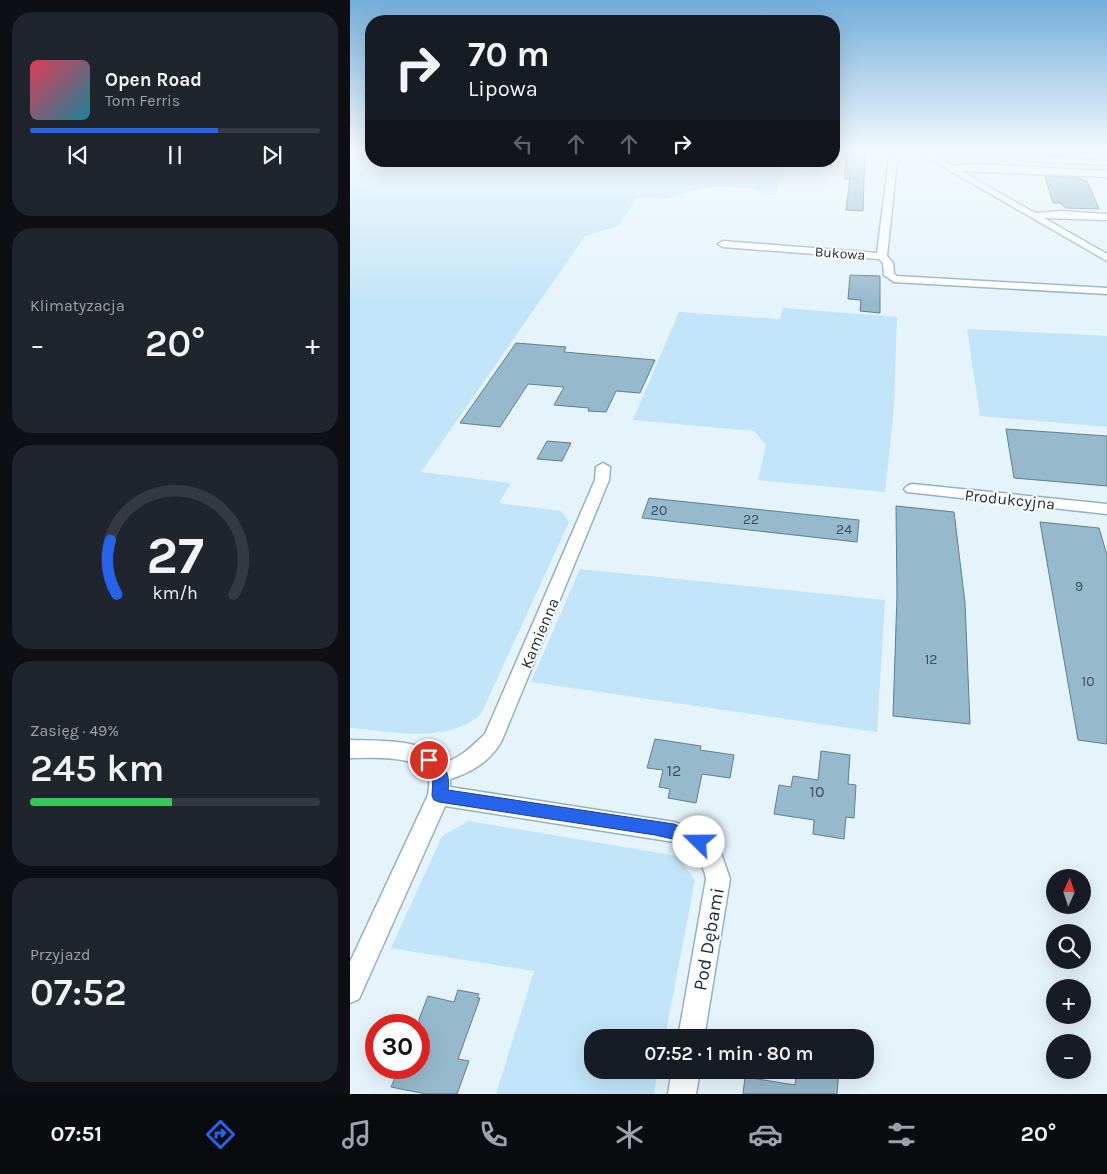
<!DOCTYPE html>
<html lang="pl">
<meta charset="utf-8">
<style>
body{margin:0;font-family:Karla,sans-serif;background:#20242c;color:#f1f3f6;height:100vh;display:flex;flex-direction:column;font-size:19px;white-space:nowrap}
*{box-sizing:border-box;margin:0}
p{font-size:16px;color:#9ea1a6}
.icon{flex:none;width:28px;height:28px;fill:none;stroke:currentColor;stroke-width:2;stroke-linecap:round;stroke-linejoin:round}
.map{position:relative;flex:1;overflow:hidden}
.drawer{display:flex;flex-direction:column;gap:12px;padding:12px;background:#0d0f14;width:350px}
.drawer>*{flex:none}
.top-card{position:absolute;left:15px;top:15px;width:475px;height:152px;border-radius:20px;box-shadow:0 5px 20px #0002;background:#171b24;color:#f1f3f6;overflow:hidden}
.needle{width:32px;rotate:3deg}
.controls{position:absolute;left:696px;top:869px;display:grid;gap:10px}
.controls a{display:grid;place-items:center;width:45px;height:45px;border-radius:50%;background:#171b24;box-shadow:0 5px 20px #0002;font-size:25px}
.speed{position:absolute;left:15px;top:1014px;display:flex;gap:10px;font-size:25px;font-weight:700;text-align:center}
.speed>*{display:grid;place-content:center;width:65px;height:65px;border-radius:50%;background:#171b24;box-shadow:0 5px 20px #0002;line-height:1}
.speed .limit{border:8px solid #d22;background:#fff;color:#111}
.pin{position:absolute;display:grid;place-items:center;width:42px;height:42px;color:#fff;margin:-21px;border:2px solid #fff;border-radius:50%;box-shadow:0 1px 5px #0007}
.me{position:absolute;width:55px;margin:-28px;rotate:292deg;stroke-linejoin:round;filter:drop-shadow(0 0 4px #0008)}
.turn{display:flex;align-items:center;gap:18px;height:105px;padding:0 20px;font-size:22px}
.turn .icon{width:65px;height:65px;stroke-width:2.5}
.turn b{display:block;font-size:35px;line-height:42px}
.lanes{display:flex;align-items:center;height:48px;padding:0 20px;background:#0003;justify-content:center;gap:25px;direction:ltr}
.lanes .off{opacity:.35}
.big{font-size:38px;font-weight:600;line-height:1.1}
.drawer .card{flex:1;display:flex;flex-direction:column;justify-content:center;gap:8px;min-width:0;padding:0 18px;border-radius:20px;background:#20242c}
.drawer .dial{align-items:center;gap:0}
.dial svg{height:130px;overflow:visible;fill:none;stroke:#363941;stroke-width:7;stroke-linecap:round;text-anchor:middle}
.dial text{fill:#f1f3f6;stroke:none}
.song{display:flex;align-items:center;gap:15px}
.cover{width:60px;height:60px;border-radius:8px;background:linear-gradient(135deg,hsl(350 70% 55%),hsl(190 70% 35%))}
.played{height:5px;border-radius:2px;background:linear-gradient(90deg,#2563eb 65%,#363941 65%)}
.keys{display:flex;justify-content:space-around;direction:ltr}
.heat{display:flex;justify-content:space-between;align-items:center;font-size:28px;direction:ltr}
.charge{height:8px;border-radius:4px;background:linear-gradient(90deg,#34c759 49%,#363941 0)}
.trip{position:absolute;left:234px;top:1029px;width:290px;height:50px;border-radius:20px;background:#171b24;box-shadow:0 5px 20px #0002;font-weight:600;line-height:50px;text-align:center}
.tab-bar{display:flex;height:80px;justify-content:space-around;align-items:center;background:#090b0e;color:#9ea1a6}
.tab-bar .icon{width:35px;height:35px}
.tab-bar .on{color:#2563eb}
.tab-bar b{font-size:22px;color:#f1f3f6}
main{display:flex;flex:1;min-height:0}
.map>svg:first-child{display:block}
</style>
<main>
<section class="drawer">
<div class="card">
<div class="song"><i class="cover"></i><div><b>Open Road</b><p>Tom Ferris</p></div></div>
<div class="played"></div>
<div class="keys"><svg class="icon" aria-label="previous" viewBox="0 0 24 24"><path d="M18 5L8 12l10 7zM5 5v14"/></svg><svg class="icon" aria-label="pause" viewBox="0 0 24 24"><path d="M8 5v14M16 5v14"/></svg><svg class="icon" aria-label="next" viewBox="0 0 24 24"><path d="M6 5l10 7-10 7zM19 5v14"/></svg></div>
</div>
<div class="card"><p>Klimatyzacja</p>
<div class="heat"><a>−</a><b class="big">20°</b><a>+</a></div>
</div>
<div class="card dial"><svg viewBox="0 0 100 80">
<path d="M14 69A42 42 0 1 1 86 69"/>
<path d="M14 69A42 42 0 0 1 10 36" stroke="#2563eb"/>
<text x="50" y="56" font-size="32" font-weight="700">27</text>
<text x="50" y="72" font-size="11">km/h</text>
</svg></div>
<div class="card"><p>Zasięg · 49%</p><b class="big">245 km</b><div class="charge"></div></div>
<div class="card"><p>Przyjazd</p><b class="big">07:52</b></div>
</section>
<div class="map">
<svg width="757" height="1094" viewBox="0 0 757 1094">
<rect width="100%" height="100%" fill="#e5f3fb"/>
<!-- green -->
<g fill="#c2e4f8">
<path d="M 0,151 L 21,151 L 21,161 L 434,161 L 425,195 L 413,195 L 401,188 L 368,187 L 353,188 L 315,199 L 287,198 L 268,226 L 235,236 L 71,472 L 161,483 L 149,503 L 211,511 L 219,522 L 131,714 C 96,745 43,731 0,728 Z"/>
<path d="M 433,308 L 547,317 L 544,409 L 535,492 L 408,480 L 416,445 L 404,431 L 283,420 L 329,312 L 430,319 Z"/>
<path d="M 617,329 L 757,336 L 757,427 L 630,416 Z"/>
<path d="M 230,569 L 535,600 L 527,732 L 181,682 Z"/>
<path d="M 119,821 L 328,856 L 345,880 L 315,1037 L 242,1038 L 242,1070 L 308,1070 L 304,1094 L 146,1094 L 184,971 L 41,948 L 92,836 Z"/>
</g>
<!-- building -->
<g fill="#97b9cc" stroke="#5e7e90">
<path d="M 504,151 L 515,151 L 513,211 L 496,210 L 500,179 L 494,179 L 497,155 L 504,155 Z"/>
<path d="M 695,176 L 728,178 L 737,181 L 749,209 L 716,208 L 710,203 L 703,203 Z"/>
<path d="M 500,275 L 530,276 L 530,313 L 510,311 L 511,300 L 498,299 Z"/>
<path d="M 166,343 L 216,347 L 214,352 L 305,360 L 290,393 L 266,391 L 256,412 L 238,411 L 239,408 L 204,405 L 214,387 L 178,384 L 150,427 L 110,423 Z"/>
<path d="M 656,429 L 757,436 L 757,486 L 664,478 Z"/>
<path d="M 197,441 L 221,443 L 212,461 L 187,459 Z"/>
<path d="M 299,498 L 509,520 L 507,542 L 292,518 Z"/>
<path d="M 546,506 L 604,512 L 615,603 L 620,724 L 543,716 L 547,595 Z"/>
<path d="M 690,522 L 749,528 L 757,555 L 757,744 L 728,740 Z"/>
<path d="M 305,739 L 351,746 L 350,750 L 384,755 L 380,778 L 352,774 L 346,803 L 318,798 L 320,789 L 309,787 L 313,770 L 297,768 Z"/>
<path d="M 471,751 L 500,755 L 498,784 L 506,785 L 504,818 L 496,817 L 494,839 L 463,834 L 464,820 L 424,814 L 429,785 L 441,787 L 443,776 L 468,780 Z"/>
<path d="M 108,990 L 129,994 L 127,998 L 130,998 L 108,1059 L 119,1061 L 107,1094 L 76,1094 L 41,1087 L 49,1068 L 69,1068 L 69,1019 L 78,996 L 104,1002 Z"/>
<path d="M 447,1070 L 489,1070 L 487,1094 L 393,1094 L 395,1077 L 445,1085 Z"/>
</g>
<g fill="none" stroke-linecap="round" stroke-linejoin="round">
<!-- minor casing -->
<g stroke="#91b2c5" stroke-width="3">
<g id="minor">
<path d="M 540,151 L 548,151 L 537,256 L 543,263 L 544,274 L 547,276 L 757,288 L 757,294 L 544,282 L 534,275 L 533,263 L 529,259 L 373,247 L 368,244 L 373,241 L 527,253 Z"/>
<path d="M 566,151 L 602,151 L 757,161 L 757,165 L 585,156 L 603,166 L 624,164 L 757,171 L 757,177 L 611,171 L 685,213 L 711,211 L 757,214 L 757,220 L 694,218 L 757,254 L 757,261 Z"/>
<path d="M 253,463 L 260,467 L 259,480 L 152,740 C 142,760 121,773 100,779 L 100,787 L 324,822 L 349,831 L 362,840 L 371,853 L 380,879 L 354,1038 L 328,1038 L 356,879 C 353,860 342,849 324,842 L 95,806 L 9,999 L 0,1003 L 0,962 L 78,795 C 79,789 80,781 78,775 C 69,754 19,758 0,758 L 0,740 C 25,741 80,738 93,763 C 111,758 122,746 135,734 L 245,480 L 246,467 Z"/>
<path d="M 562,484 L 757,504 L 757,514 L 557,492 L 554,489 L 557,486 Z"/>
<path d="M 322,1070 L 350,1070 L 346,1094 L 318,1094 Z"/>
</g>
</g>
<!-- minor -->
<use href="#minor" fill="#fff" fill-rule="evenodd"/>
</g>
<!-- sky -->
<linearGradient id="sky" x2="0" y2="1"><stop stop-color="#73adda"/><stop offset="0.5" stop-color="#f3fafd"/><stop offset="1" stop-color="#f3fafd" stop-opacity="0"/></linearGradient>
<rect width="757" height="304" fill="url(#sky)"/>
<!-- route -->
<path fill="#2563eb" stroke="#184099" d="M 79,754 C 93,759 101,775 98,790 L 324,824 L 355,837 L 357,842 L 355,847 L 349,849 L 323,839 L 305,835 L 89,802 L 84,800 L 82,796 L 83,776 L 72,760 L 74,756 Z"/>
<g text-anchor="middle" stroke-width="4" stroke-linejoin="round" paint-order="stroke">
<!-- far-street labels -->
<g font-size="14" fill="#1d2b32" stroke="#fff">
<text transform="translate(490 253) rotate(4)" y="5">Bukowa</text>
</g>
<!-- number labels -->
<g font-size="14" fill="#3c4e58">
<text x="309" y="515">20</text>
<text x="401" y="524">22</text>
<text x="494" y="534">24</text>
<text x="729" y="591">9</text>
<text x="581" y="664">12</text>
<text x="738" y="686">10</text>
</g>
<!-- street labels -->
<g font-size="16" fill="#1d2b32" stroke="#fff">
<text transform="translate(660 499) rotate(6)" y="6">Produkcyjna</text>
<text transform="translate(189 633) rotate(-67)" y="6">Kamienna</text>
</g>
<!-- near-number labels -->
<g font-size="16" fill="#3c4e58">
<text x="324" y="776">12</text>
<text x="467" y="797">10</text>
</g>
<!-- near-street labels -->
<g font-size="19" fill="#1d2b32" stroke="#fff">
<text transform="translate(358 939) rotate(-80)" y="7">Pod Dębami</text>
</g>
</g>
</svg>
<div class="controls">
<a><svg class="needle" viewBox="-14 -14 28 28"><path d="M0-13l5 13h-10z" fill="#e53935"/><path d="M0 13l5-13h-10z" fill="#9ea1a6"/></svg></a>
<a><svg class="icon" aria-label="search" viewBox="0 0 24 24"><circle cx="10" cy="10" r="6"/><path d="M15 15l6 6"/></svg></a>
<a>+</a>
<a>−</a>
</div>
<div class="speed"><div class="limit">30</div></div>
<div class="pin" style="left:79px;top:760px;background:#d93025"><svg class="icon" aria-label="arrive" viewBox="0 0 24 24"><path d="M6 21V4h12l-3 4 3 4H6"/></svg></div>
<svg class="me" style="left:349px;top:842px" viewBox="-20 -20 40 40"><circle r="19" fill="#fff"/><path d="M0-13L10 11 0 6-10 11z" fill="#2563eb"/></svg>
<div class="trip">07:52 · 1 min · 80 m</div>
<div class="top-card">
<div class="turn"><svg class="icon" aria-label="right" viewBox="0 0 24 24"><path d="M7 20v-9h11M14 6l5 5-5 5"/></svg><div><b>70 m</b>Lipowa</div></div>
<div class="lanes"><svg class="icon off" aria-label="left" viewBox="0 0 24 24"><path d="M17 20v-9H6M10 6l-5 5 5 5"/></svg><svg class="icon off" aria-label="ahead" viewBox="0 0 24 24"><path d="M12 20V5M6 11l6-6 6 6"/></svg><svg class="icon off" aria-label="ahead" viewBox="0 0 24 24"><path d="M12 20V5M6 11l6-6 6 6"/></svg><svg class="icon" aria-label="right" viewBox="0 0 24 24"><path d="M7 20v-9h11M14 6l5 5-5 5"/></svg></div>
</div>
</div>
</main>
<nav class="tab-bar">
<b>07:51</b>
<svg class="icon on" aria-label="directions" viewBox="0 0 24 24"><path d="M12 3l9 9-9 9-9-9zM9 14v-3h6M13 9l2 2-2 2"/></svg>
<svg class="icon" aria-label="music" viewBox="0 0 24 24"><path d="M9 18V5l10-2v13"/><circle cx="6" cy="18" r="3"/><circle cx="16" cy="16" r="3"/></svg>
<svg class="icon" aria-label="phone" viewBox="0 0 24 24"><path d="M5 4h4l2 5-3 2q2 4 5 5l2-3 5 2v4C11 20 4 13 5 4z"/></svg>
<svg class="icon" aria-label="climate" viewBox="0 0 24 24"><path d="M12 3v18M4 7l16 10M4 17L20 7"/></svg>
<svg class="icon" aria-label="car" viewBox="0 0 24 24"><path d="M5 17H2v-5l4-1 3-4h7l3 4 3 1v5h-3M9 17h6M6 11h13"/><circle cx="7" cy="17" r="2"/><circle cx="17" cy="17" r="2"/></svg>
<svg class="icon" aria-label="filters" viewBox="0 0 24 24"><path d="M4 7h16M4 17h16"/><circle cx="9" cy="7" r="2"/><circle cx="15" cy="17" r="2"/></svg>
<b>20°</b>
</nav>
